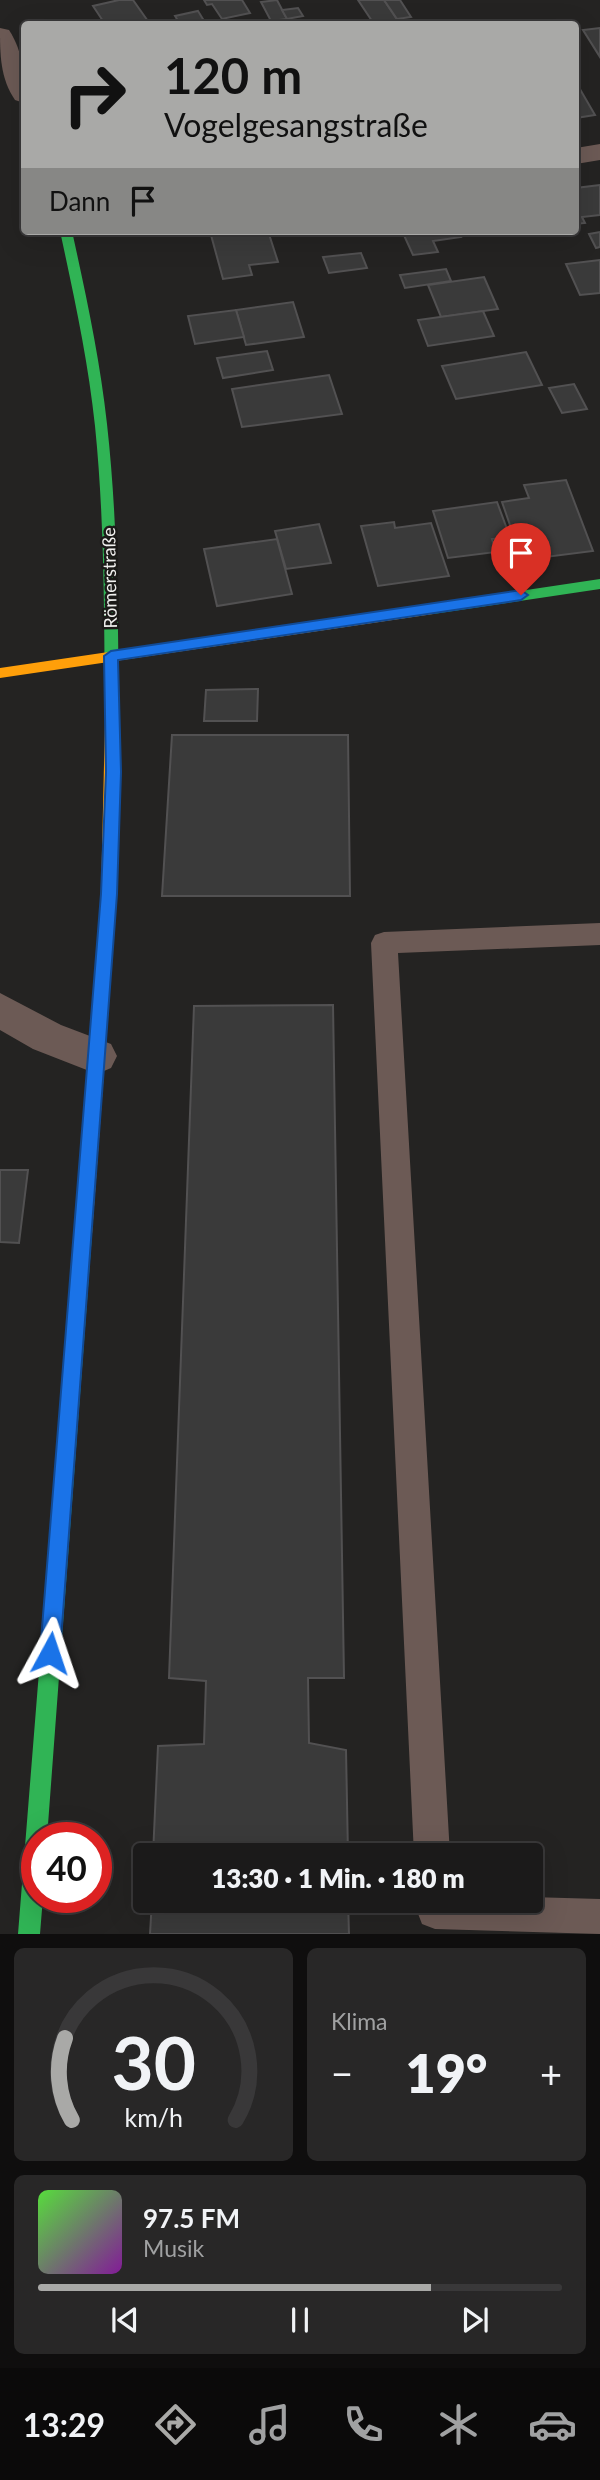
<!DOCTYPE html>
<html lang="de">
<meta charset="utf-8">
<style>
body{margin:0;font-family:Lato,sans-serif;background:#282727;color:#f1f3f6;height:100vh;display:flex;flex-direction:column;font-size:26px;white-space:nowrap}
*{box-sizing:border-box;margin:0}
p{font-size:23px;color:#a0a1a2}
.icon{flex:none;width:38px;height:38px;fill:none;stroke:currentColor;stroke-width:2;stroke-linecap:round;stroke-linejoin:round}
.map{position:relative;height:1934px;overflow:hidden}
.details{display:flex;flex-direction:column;gap:14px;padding:14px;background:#0f0e0e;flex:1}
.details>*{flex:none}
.hud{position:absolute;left:21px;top:21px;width:558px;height:214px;border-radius:7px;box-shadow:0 7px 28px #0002,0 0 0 2px #393839;background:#a9a9a7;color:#111;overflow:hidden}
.speed{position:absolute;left:21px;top:1822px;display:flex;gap:14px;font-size:35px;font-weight:700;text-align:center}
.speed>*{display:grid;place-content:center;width:91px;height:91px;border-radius:50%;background:#1b1a1a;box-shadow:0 7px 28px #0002,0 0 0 2px #393839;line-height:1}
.speed .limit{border:10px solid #d22;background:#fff;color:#111}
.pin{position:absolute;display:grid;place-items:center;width:60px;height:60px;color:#fff;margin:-72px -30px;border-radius:50% 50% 50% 0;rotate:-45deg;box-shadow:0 0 7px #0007}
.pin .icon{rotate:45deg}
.me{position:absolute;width:77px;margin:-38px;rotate:5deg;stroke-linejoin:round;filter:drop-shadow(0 0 5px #0008)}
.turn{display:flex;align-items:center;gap:24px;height:147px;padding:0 28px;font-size:32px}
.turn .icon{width:91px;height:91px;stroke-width:2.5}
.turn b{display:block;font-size:49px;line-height:60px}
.then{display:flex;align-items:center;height:66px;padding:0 28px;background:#0003;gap:14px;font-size:26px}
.big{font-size:52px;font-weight:800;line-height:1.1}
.details .tile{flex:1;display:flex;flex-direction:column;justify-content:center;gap:10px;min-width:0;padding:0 24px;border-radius:10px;background:#282727}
.details .dial{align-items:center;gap:0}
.dial svg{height:182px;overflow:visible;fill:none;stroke:#393839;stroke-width:7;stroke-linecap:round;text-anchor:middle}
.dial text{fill:#f1f3f6;stroke:none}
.song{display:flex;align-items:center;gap:21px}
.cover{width:84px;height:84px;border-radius:10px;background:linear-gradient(135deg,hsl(110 70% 55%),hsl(290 70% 35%))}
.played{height:7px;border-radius:4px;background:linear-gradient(90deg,#a9a9a7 75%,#393839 75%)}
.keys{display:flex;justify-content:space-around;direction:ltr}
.heat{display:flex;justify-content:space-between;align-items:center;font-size:38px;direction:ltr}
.details .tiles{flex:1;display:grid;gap:14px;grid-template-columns:1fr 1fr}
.tile:last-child{grid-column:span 2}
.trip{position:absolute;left:133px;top:1843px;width:410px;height:70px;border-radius:7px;background:#1b1a1a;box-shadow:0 7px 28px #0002,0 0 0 2px #393839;font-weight:800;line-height:70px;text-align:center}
.tab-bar{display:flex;height:112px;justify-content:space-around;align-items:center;background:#0b0a0a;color:#a0a1a2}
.tab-bar .icon{width:49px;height:49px}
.tab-bar .on{color:#a9a9a7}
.tab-bar b{font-size:32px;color:#f1f3f6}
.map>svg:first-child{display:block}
</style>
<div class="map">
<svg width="600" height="1934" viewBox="0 0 600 1934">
<rect width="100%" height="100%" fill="#242322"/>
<!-- building -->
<g fill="#3a3a3a" stroke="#525152" stroke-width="2">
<path d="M 119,0 L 133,0 L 150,24 L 105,24 L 93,6 Z"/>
<path d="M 204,0 L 242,0 L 250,13 L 222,19 L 212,4 L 207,5 Z"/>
<path d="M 277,0 L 287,19 L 271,21 L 261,2 Z"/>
<path d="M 358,0 L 384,0 L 400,24 L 374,24 Z"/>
<path d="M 384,0 L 400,0 L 411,17 L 397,19 Z"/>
<path d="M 298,8 L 303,16 L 287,19 L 282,10 Z"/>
<path d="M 198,11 L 206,24 L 180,24 L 175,16 Z"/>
<path d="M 600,28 L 600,57 L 583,30 Z"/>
<path d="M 577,84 L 595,115 L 576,118 Z"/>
<path d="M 600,185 L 600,215 L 582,217 L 585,223 L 576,224 L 576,188 Z"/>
<path d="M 246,231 L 268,231 L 278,262 L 249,265 L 252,275 L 223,279 L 211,235 Z"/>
<path d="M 402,231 L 458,231 L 461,237 L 433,241 L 438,252 L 413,255 Z"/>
<path d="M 600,232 L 600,247 L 596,248 L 589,234 Z"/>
<path d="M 361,253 L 367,268 L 329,273 L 323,257 Z"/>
<path d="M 600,260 L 600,293 L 580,295 L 566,264 Z"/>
<path d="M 446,269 L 451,281 L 405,288 L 400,275 Z"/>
<path d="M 484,277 L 498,309 L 441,317 L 428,285 Z"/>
<path d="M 293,302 L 304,337 L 246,345 L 236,310 Z"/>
<path d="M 236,310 L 244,337 L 195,344 L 188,316 Z"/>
<path d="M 483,311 L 494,336 L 428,346 L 418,320 Z"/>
<path d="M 267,351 L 273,370 L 223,378 L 217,358 Z"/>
<path d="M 526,352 L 542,385 L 456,399 L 442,366 Z"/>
<path d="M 329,375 L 342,414 L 242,427 L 232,389 Z"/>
<path d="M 574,384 L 587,409 L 562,413 L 549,388 Z"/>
<path d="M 566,480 L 593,551 L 522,560 L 502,502 L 529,498 L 524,485 Z"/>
<path d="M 497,502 L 510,537 L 492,539 L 496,552 L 448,558 L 433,511 Z"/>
<path d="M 394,522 L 395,528 L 431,523 L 449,576 L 378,586 L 361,526 Z"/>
<path d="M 319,524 L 331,563 L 286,569 L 275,531 Z"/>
<path d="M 277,539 L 292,594 L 217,606 L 204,549 Z"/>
<path d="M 258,689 L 257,721 L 204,721 L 206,690 Z"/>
<path d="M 172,735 L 348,735 L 350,896 L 162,896 Z"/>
<path d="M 333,1005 L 344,1678 L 308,1678 L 309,1743 L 346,1750 L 348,1855 L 153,1855 L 158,1746 L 204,1744 L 206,1681 L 169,1678 L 194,1006 Z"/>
<path d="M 0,1170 L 28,1170 L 19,1243 L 0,1242 Z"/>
<path d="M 152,1900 L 348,1900 L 349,1934 L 150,1934 Z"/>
</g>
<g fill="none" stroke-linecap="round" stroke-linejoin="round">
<!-- lane -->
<g fill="#6c5a55" fill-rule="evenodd">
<path d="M 600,923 L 600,945 L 398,953 L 450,1855 L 414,1855 L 371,943 L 375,935 L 384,932 Z"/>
<path d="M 530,1897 L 600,1899 L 600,1934 L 435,1929 L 422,1924 L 417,1911 L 417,1900 L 530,1900 Z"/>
</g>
<!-- street -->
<g fill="#6c5a55" fill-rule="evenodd">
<path d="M 0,28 L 9,30 C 24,53 24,76 24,103 L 15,100 C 0,78 0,54 0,28 Z"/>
<path d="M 600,144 L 600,160 L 576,164 L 576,148 Z"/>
<path d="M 0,993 L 61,1025 L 111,1044 L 117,1056 L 111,1068 L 97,1074 L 33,1049 L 0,1030 Z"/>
</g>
<!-- fast -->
<g fill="#30b455" fill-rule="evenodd">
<path d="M 60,231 L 72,231 C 86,295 100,359 107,424 C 118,523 118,622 119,721 L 112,727 L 105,721 C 104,623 105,524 95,426 C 88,360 74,296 60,231 Z"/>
<path d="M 600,579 L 600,589 L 433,614 L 426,609 L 433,604 Z"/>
<path d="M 83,1226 L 89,1228 L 92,1234 L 47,1838 L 37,1838 L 37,1897 L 43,1897 L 40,1934 L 18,1934 L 74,1234 L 77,1228 Z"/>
</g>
<!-- slow -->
<g fill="#ff9f0a" fill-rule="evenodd">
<path d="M 433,604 L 440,609 L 433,614 L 0,678 L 0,668 Z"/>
<path d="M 112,715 L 119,721 L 117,894 L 92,1234 L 89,1240 L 83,1242 L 77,1240 L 74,1234 L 101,894 L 105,721 Z"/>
</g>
</g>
<!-- route -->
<path fill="#1a73e8" stroke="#114b97" stroke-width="2" d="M 521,590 L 528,595 L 521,600 L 118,660 L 121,772 L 117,894 L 60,1653 L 57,1660 L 50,1663 L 43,1660 L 40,1653 L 101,894 L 106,772 L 104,656 L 111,651 Z"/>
<g text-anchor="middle" stroke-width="5" stroke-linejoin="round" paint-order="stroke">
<!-- street labels -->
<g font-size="18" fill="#f1f1ef" stroke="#1b1a18">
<text transform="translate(110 578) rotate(-91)" y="6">Römerstraße</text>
</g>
</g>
</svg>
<div class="speed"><div class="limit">40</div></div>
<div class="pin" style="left:521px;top:595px;background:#d93025"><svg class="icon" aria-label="arrive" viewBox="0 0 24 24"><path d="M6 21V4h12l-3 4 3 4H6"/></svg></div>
<svg class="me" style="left:50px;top:1653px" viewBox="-20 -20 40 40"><path d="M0-17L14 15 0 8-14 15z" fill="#1a73e8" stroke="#fff" stroke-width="4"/></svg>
<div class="trip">13:30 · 1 Min. · 180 m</div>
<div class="hud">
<div class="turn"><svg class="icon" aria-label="right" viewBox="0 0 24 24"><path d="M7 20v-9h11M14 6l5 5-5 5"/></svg><div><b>120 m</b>Vogelgesangstraße</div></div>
<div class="then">Dann<svg class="icon" aria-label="arrive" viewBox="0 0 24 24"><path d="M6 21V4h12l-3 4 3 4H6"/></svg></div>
</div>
</div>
<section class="details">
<div class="tiles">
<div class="tile dial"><svg viewBox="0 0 100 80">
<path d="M14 69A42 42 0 1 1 86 69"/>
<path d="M14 69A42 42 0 0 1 11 33" stroke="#a9a9a7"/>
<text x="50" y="56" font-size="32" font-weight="700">30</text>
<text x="50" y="72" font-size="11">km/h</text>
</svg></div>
<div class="tile"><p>Klima</p>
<div class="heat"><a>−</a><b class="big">19°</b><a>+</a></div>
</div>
<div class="tile">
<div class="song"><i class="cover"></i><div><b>97.5 FM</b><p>Musik</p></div></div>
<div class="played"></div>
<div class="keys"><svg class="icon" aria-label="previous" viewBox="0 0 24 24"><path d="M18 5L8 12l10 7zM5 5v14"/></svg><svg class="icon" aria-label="pause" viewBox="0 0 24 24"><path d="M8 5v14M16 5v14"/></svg><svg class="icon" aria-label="next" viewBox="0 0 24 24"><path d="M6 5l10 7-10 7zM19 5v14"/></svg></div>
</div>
</div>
</section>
<nav class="tab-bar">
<b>13:29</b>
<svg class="icon on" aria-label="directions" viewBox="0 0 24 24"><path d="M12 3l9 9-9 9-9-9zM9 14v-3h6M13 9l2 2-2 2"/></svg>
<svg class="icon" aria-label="music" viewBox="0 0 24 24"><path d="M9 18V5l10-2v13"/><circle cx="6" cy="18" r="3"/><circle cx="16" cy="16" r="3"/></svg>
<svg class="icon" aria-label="phone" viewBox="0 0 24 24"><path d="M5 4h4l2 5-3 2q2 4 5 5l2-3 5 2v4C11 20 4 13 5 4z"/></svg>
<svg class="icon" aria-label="climate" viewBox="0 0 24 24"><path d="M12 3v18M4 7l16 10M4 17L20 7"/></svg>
<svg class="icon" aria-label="car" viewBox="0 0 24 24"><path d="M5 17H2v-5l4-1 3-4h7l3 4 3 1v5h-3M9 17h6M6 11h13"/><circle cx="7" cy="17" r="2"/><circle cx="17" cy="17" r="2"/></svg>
</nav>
